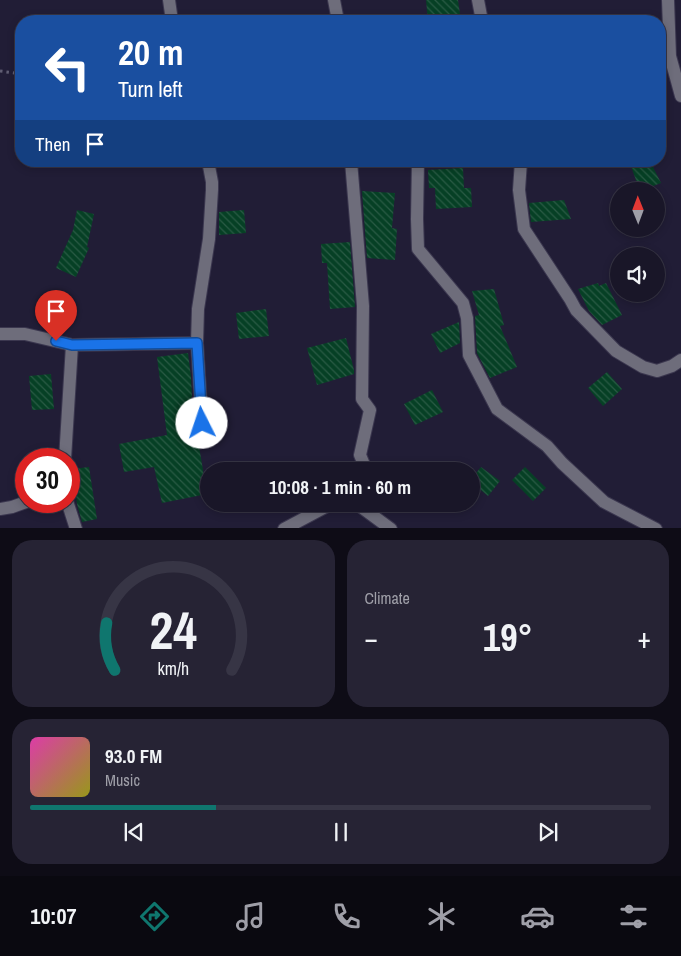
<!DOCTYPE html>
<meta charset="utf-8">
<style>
body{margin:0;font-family:"Archivo Narrow",sans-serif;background:#262334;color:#f1f3f6;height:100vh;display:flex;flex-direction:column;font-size:19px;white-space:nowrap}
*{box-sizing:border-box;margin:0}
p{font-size:16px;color:#9f9fa8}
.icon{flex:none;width:28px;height:28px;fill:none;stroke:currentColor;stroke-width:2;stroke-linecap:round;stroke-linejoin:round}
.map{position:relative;height:528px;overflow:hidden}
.side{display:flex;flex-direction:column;gap:12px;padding:12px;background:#0e0c16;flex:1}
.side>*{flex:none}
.hud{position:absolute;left:15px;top:15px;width:651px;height:152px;border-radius:20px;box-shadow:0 2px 8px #0003,0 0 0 1px #373545;background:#1a4fa0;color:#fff;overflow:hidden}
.needle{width:32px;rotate:359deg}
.controls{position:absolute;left:610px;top:182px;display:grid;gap:10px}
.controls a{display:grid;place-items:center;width:55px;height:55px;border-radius:50%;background:#191628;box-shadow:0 2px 8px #0003,0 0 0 1px #373545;font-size:25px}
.speed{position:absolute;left:15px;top:448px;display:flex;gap:10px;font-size:25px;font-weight:700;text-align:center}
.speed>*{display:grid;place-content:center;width:65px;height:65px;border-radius:50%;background:#191628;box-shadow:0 2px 8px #0003,0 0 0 1px #373545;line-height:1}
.speed .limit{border:8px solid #d22;background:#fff;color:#111}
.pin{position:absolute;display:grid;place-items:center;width:42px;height:42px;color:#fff;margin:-51px -21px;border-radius:50% 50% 50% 0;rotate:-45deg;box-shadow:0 0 5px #0007}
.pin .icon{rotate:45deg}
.me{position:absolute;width:55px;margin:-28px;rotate:356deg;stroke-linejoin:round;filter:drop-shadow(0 0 4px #0008)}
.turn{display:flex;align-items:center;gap:18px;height:105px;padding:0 20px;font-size:22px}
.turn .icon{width:65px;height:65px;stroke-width:2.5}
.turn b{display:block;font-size:35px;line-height:42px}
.then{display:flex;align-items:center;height:48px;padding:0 20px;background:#0003;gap:10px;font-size:19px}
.big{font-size:38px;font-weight:700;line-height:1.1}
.side .card{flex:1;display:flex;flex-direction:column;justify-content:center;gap:8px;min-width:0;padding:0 18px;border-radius:20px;background:#262334}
.side .dial{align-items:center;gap:0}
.dial svg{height:130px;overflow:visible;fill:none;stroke:#373545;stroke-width:7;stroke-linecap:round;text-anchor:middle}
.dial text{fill:#f1f3f6;stroke:none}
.song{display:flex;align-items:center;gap:15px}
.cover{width:60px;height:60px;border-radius:8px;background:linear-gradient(135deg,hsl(320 70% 55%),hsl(60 70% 35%))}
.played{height:5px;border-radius:2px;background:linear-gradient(90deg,#0f766e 30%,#373545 30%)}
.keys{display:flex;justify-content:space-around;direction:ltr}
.heat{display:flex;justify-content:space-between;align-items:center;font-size:28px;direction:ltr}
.side .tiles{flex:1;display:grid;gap:12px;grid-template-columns:1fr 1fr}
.card:last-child{grid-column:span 2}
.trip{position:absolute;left:200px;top:462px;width:280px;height:50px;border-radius:25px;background:#191628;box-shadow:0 2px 8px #0003,0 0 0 1px #373545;font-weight:700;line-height:50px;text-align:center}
.tab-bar{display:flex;height:80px;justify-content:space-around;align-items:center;background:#0a0910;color:#9f9fa8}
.tab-bar .icon{width:35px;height:35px}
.tab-bar .selected{color:#0f766e}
.tab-bar b{font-size:22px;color:#f1f3f6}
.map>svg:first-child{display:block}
</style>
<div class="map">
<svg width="681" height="529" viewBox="0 0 681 529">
<defs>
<pattern id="building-back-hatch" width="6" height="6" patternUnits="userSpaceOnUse" patternTransform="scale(1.25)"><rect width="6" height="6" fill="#064025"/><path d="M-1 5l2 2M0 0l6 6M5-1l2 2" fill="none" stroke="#2a5b45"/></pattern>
</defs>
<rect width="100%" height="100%" fill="#211d36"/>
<!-- building -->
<g fill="url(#building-back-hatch)">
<path d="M 426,0 L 458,0 L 461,21 L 428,21 Z"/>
<path d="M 629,161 L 650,161 L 661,183 L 640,191 Z"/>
<path d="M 463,168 L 464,188 L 471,188 L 472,207 L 436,209 L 435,188 L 429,188 L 428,170 Z"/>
<path d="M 362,191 L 395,193 L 392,228 L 397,229 L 395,260 L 367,258 Z"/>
<path d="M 564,200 L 571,219 L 531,222 L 529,203 Z"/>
<path d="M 77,210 L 94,214 L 87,247 L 89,248 L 76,277 L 56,268 L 73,230 Z"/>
<path d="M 244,210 L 246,233 L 219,235 L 219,212 Z"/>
<path d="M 350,242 L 355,307 L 330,309 L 327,263 L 322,263 L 321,244 Z"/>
<path d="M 598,283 L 599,286 L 606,283 L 622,315 L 602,325 L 589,311 L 578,289 Z"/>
<path d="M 494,289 L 504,325 L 500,326 L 517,367 L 490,378 L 477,353 L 475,316 L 479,315 L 472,291 Z"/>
<path d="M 266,309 L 269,336 L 239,339 L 236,313 Z"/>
<path d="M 459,322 L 460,343 L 440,353 L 431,334 Z"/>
<path d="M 346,338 L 354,370 L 354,374 L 317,385 L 307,348 Z"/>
<path d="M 188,353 L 191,377 L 192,397 L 191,397 L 194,424 L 196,428 L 207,494 L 162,503 L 154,467 L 124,472 L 119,444 L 167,435 L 157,357 Z"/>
<path d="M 607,372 L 622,389 L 603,406 L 588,388 Z"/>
<path d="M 51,374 L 54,409 L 32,410 L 29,376 Z"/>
<path d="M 432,390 L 443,412 L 415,425 L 404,404 Z"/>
<path d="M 89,467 L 97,519 L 82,522 L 77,504 L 72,469 Z"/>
<path d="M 481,467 L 500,481 L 488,496 L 471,482 L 471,479 Z"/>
<path d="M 525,467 L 546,488 L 533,501 L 512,480 Z"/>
</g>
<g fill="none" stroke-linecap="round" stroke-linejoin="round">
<!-- minor casing -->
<g stroke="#3b374f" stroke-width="14">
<g id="minor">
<path d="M 169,0 L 172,21"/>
<path d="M 334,0 L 338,21"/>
<path d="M 478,0 L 482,21"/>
<path d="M 668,0 L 670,56 L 681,96"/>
<path d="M 351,161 L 363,306 L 362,399 L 370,410 L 360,455 L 365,467 L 363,471"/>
<path d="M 418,161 L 417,219 L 418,249 L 463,303 L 467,318 L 469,355 L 497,409 L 547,446 L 562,463 L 604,502 L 656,529"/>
<path d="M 521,161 L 519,190 L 524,229 L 570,299 L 576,310 L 616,351 L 643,367 L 657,371 L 672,366 L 681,360"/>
<path d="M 0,334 L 25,334 L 72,345 L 197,343"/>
<path d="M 202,423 L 197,343 L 198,309 L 209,239 L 212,190 L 212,182 L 208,161"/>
<path d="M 65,459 L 72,345"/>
<path d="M 67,501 L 76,529"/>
<path d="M 357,504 L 391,529"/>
<path d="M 0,509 L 12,507 L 29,501"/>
<path d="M 284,529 L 331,504"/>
</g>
</g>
<!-- path -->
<path stroke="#615e74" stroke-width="3" stroke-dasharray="2.5 4" stroke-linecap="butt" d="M 0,71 L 21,74"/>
<!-- minor -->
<use href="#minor" stroke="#6e6d7b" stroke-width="12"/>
</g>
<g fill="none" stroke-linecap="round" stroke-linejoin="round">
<!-- route casing -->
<g stroke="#114b97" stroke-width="12">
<path id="route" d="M 56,341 L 72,345 L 197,343 L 202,423"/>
</g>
<!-- route -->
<use href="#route" stroke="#1a73e8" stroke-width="9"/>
</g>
</svg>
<div class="controls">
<a><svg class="needle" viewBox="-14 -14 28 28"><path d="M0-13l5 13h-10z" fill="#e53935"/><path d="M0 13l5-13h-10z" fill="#9f9fa8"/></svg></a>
<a><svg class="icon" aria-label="sound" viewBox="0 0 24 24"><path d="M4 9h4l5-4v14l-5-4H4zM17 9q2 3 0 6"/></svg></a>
</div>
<div class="speed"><div class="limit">30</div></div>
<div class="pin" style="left:56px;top:341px;background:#d93025"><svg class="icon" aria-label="arrive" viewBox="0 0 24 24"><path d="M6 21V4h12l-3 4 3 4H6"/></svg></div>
<svg class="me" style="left:202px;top:423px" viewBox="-20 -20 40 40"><circle r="19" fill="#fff"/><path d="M0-13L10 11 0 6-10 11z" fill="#1a73e8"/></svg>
<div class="trip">10:08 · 1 min · 60 m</div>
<div class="hud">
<div class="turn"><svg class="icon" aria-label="left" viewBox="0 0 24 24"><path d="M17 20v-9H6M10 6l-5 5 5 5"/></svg><div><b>20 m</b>Turn left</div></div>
<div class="then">Then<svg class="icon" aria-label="arrive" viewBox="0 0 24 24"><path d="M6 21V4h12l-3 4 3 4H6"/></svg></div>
</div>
</div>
<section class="side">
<div class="tiles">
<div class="card dial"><svg viewBox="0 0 100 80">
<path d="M14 69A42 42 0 1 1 86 69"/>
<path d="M14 69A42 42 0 0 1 9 40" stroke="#0f766e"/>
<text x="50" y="56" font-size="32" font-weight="700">24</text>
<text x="50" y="72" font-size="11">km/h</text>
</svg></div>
<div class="card"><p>Climate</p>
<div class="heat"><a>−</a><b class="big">19°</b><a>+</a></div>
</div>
<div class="card">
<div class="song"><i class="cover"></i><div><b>93.0 FM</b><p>Music</p></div></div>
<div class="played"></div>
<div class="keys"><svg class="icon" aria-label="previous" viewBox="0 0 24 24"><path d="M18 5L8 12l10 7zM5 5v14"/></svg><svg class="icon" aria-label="pause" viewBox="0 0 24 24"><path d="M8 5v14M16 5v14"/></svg><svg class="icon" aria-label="next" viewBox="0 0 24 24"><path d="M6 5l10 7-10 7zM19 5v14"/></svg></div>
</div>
</div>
</section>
<nav class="tab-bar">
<b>10:07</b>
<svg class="icon selected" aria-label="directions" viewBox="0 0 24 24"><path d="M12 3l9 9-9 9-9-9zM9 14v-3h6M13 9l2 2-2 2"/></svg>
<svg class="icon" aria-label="music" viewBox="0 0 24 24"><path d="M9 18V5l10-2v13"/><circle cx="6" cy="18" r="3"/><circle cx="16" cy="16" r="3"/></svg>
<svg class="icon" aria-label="phone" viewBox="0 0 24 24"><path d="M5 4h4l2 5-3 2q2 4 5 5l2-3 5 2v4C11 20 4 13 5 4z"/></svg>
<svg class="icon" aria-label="climate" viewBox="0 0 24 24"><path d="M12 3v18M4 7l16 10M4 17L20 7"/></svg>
<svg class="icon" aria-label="car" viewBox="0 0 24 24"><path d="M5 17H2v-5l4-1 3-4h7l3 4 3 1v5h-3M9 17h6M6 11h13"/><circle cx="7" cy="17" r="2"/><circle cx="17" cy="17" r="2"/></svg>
<svg class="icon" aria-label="filters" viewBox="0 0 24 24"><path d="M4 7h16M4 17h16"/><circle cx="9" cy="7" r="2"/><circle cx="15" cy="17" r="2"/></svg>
</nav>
